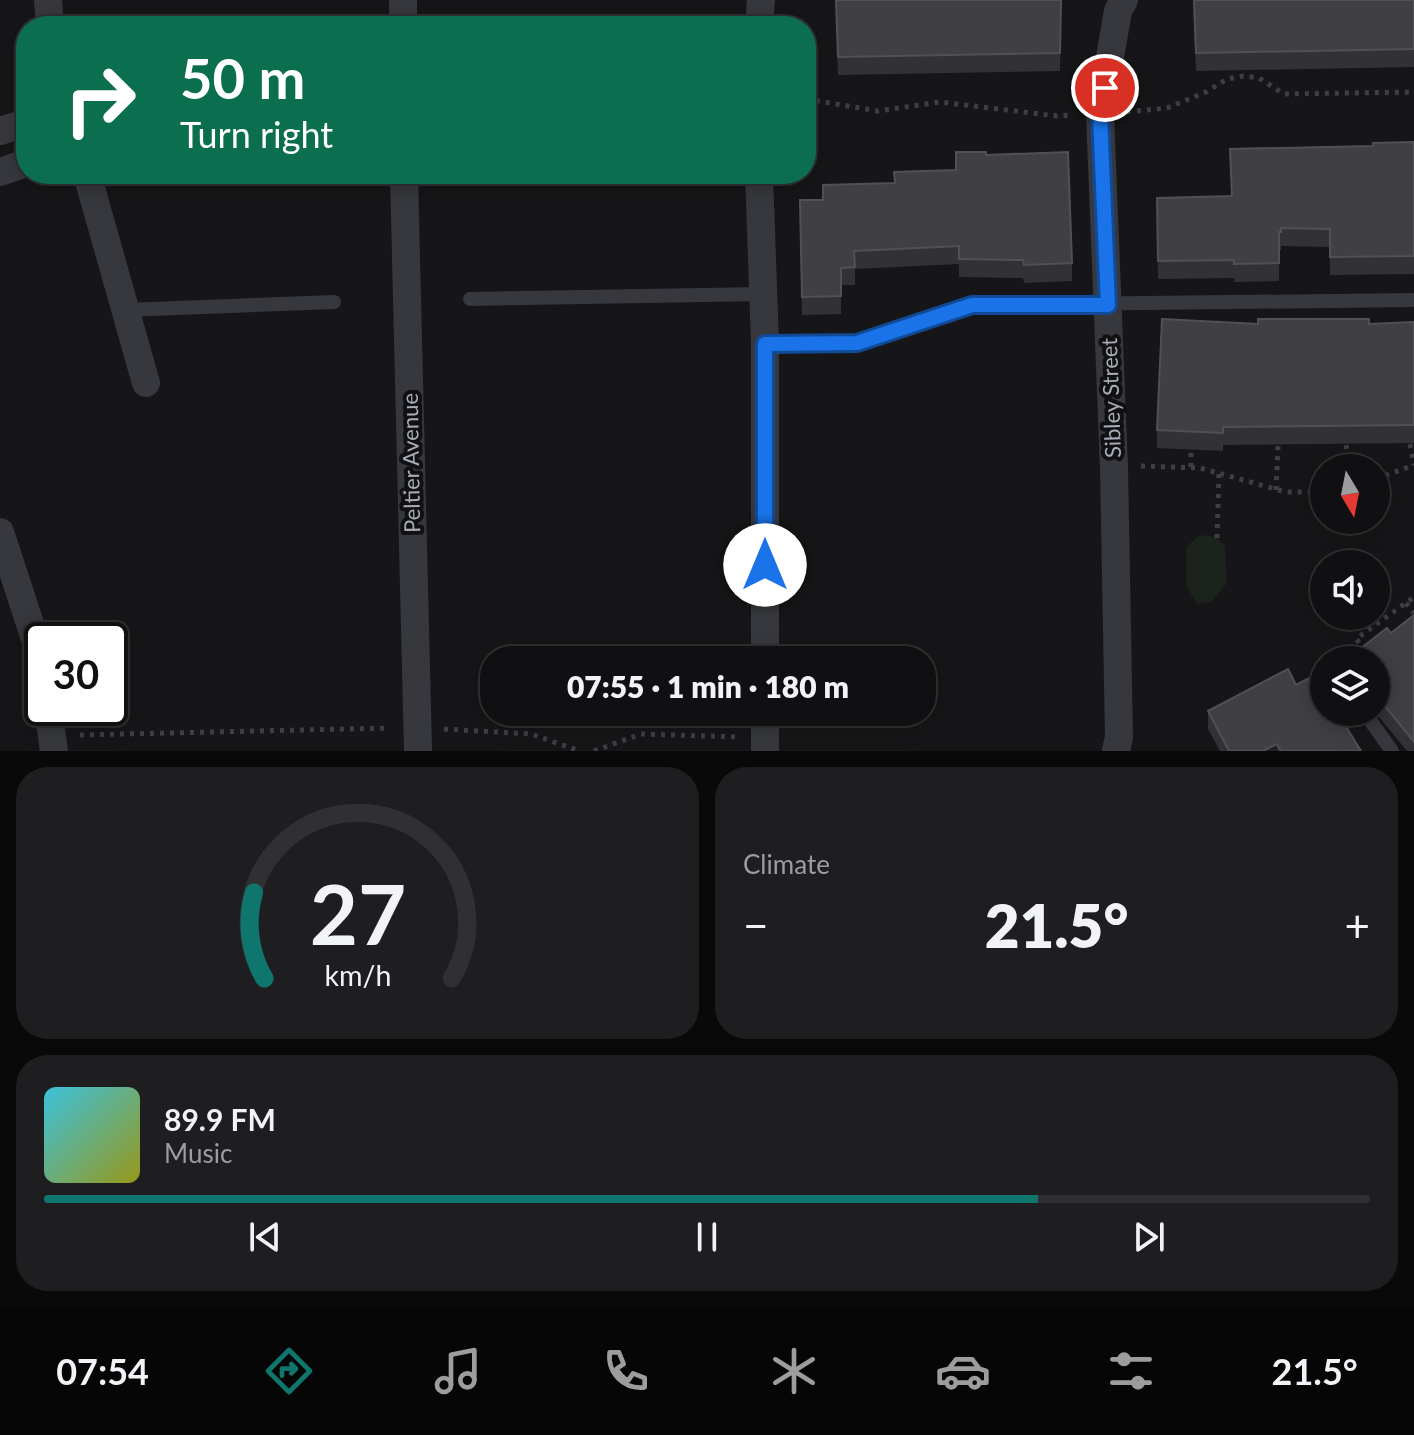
<!DOCTYPE html>
<meta charset="utf-8">
<style>
body{margin:0;font-family:Lato,sans-serif;background:#1e1e20;color:#f1f3f6;height:100vh;display:flex;flex-direction:column;font-size:30px;white-space:nowrap}
*{box-sizing:border-box;margin:0}
p{font-size:26px;color:#9c9d9f}
.icon{flex:none;width:44px;height:44px;fill:none;stroke:currentColor;stroke-width:2;stroke-linecap:round;stroke-linejoin:round}
.map{position:relative;height:751px;overflow:hidden}
.details{display:flex;flex-direction:column;gap:16px;padding:16px;background:#09090a;flex:1}
.details>*{flex:none}
.top-card{position:absolute;left:16px;top:16px;width:800px;height:168px;border-radius:32px;box-shadow:0 4px 20px #0003,0 0 0 2px #303032;background:#0b6e4f;color:#fff;overflow:hidden}
.needle{width:52px;rotate:170deg}
.controls{position:absolute;left:1310px;top:454px;display:grid;gap:16px}
.controls a{display:grid;place-items:center;width:80px;height:80px;border-radius:50%;background:#101012;box-shadow:0 4px 20px #0003,0 0 0 2px #303032;font-size:40px}
.speed{position:absolute;left:24px;top:622px;display:flex;gap:16px;font-size:40px;font-weight:700;text-align:center}
.speed>*{display:grid;place-content:center;width:104px;height:104px;border-radius:50%;background:#101012;box-shadow:0 4px 20px #0003,0 0 0 2px #303032;line-height:1}
.speed .limit{border:4px solid #111;border-radius:12px;background:#fff;color:#111}
.pin{position:absolute;display:grid;place-items:center;width:68px;height:68px;color:#fff;margin:-34px;border:4px solid #fff;border-radius:50%;box-shadow:0 2px 8px #0007}
.me{position:absolute;width:88px;margin:-44px;rotate:0deg;stroke-linejoin:round;filter:drop-shadow(0 0 6px #0008)}
.turn{display:flex;align-items:center;gap:28px;height:168px;padding:0 32px;font-size:36px}
.turn .icon{width:104px;height:104px;stroke-width:2.5}
.turn b{display:block;font-size:56px;line-height:68px}
.big{font-size:60px;font-weight:800;line-height:1.1}
.details .card{flex:1;display:flex;flex-direction:column;justify-content:center;gap:12px;min-width:0;padding:0 28px;border-radius:32px;background:#1e1e20}
.details .dial{align-items:center;gap:0}
.dial svg{height:208px;overflow:visible;fill:none;stroke:#303032;stroke-width:7;stroke-linecap:round;text-anchor:middle}
.dial text{fill:#f1f3f6;stroke:none}
.song{display:flex;align-items:center;gap:24px}
.cover{width:96px;height:96px;border-radius:12px;background:linear-gradient(135deg,hsl(190 70% 55%),hsl(60 70% 35%))}
.played{height:8px;border-radius:4px;background:linear-gradient(90deg,#0f766e 75%,#303032 75%)}
.keys{display:flex;justify-content:space-around;direction:ltr}
.heat{display:flex;justify-content:space-between;align-items:center;font-size:44px;direction:ltr}
.details .tiles{flex:1;display:grid;gap:16px;grid-template-columns:1fr 1fr}
.card:last-child{grid-column:span 2}
.trip{position:absolute;left:480px;top:646px;width:456px;height:80px;border-radius:32px;background:#101012;box-shadow:0 4px 20px #0003,0 0 0 2px #303032;font-weight:800;line-height:80px;text-align:center}
.tabs{display:flex;height:128px;justify-content:space-around;align-items:center;background:#060607;color:#9c9d9f}
.tabs .icon{width:56px;height:56px}
.tabs .selected{color:#0f766e}
.tabs b{font-size:36px;color:#f1f3f6}
.map>svg:first-child{display:block}
</style>
<div class="map">
<svg width="1414" height="751" viewBox="0 0 1414 751">
<rect width="100%" height="100%" fill="#161618"/>
<!-- green -->
<path fill="#1c231d" d="M 1200,535 L 1215,537 L 1225,546 L 1227,583 L 1211,602 L 1198,604 L 1187,588 L 1186,547 Z"/>
<g fill="none" stroke-linecap="round" stroke-linejoin="round">
<!-- path -->
<g stroke="#3d3f44" stroke-width="5" stroke-dasharray="4 6" stroke-linecap="butt">
<path d="M 806,99 L 878,111 L 940,102 L 1057,116 L 1073,115"/>
<path d="M 1127,112 L 1167,108 L 1206,92 L 1227,79 L 1243,76 L 1259,78 L 1284,94 L 1414,92"/>
<path d="M 1410,444 L 1414,465"/>
<path d="M 1346,445 L 1350,468"/>
<path d="M 1141,466 L 1200,468 L 1286,492 L 1324,492"/>
<path d="M 1191,467 L 1191,449"/>
<path d="M 1376,479 L 1414,465"/>
<path d="M 1276,490 L 1278,446"/>
<path d="M 1217,538 L 1219,473"/>
<path d="M 1406,603 L 1414,613"/>
<path d="M 1366,650 L 1356,639 L 1414,597"/>
<path d="M 444,729 L 531,734 L 580,751"/>
<path d="M 80,735 L 390,728"/>
<path d="M 594,751 L 641,734 L 740,737"/>
</g>
<!-- lane -->
<g stroke="#37383d" stroke-width="14">
<path d="M 470,299 L 763,294"/>
<path d="M 125,310 L 334,302"/>
<path d="M 765,344 L 857,343 L 972,305 L 1414,300"/>
<path d="M 1364,712 L 1392,751"/>
</g>
<!-- street -->
<g stroke="#37383d" stroke-width="28">
<path d="M 48,0 L 50,26"/>
<path d="M 403,0 L 403,26"/>
<path d="M 759,26 L 761,0"/>
<path d="M 0,131 L 26,123"/>
<path d="M 0,172 L 26,163"/>
<path d="M 87,174 L 146,383"/>
<path d="M 404,174 L 418,751"/>
<path d="M 759,174 L 765,344 L 765,660"/>
<path d="M 0,532 L 36,642 L 42,676"/>
<path d="M 48,708 L 54,751"/>
<path d="M 765,712 L 765,751"/>
<path d="M 1116,751 L 1119,737 L 1114,468 L 1100,114 L 1118,11 L 1124,0"/>
</g>
</g>
<!-- wall -->
<g fill="#323236">
<path d="M 836,0 L 1061,0 L 1060,71 L 838,75 Z"/>
<path d="M 1193,0 L 1414,0 L 1414,67 L 1196,71 Z"/>
<path d="M 1414,142 L 1414,274 L 1330,275 L 1330,247 L 1281,246 L 1281,250 L 1279,250 L 1279,281 L 1234,282 L 1234,278 L 1158,279 L 1157,198 L 1231,196 L 1373,146 Z"/>
<path d="M 986,155 L 1072,263 L 1072,281 L 1024,283 L 1023,278 L 959,277 L 959,264 L 855,269 L 855,285 L 841,285 L 841,314 L 802,315 L 800,200 L 823,200 L 956,170 Z"/>
<path d="M 1414,322 L 1414,443 L 1223,445 L 1223,451 L 1157,448 L 1157,430 L 1369,324 Z"/>
<path d="M 1414,615 L 1414,751 L 1407,751 L 1375,712 L 1376,660 L 1391,633 Z"/>
<path d="M 1296,685 L 1361,751 L 1220,751 L 1208,729 L 1208,711 Z"/>
</g>
<!-- shaded-wall -->
<path fill="#212124" d="M 1277,744 L 1277,751 L 1263,751 Z"/>
<!-- building -->
<g fill="#3f3f44" stroke="#4f5156" stroke-width="2">
<path d="M 836,0 L 1061,0 L 1060,53 L 838,57 Z"/>
<path d="M 1194,0 L 1414,0 L 1414,49 L 1196,53 Z"/>
<path d="M 1414,142 L 1414,256 L 1330,257 L 1330,229 L 1281,228 L 1281,232 L 1279,232 L 1279,263 L 1234,264 L 1234,260 L 1158,261 L 1157,198 L 1232,196 L 1230,149 L 1373,146 L 1373,143 Z"/>
<path d="M 956,152 L 986,152 L 986,155 L 1068,152 L 1072,263 L 1024,265 L 1023,260 L 959,259 L 959,246 L 854,251 L 855,267 L 841,268 L 841,296 L 802,297 L 800,200 L 823,200 L 823,185 L 895,183 L 894,172 L 956,170 Z"/>
<path d="M 1162,319 L 1258,324 L 1258,319 L 1369,319 L 1369,324 L 1414,322 L 1414,425 L 1223,427 L 1223,433 L 1157,430 Z"/>
<path d="M 1414,615 L 1414,742 L 1376,695 L 1376,660 L 1347,659 L 1387,628 L 1391,633 Z"/>
<path d="M 1288,669 L 1296,685 L 1315,675 L 1324,690 L 1324,712 L 1337,712 L 1361,751 L 1281,751 L 1277,744 L 1263,751 L 1229,751 L 1208,711 Z"/>
</g>
<g fill="none" stroke-linecap="round" stroke-linejoin="round">
<!-- route casing -->
<g stroke="#114b97" stroke-width="20">
<path id="route" d="M 765,565 L 765,344 L 857,343 L 972,305 L 1108,305 L 1100,114 L 1105,88"/>
</g>
<!-- route -->
<use href="#route" stroke="#1a73e8" stroke-width="14"/>
</g>
<g text-anchor="middle" stroke-width="8" stroke-linejoin="round" paint-order="stroke">
<!-- street labels -->
<g font-size="22" fill="#a8adb8" stroke="#111113">
<text transform="translate(1111 398) rotate(-92)" y="8">Sibley Street</text>
<text transform="translate(411 463) rotate(-91)" y="8">Peltier Avenue</text>
</g>
</g>
</svg>
<div class="controls">
<a><svg class="needle" viewBox="-14 -14 28 28"><path d="M0-13l5 13h-10z" fill="#e53935"/><path d="M0 13l5-13h-10z" fill="#9c9d9f"/></svg></a>
<a><svg class="icon" aria-label="sound" viewBox="0 0 24 24"><path d="M4 9h4l5-4v14l-5-4H4zM17 9q2 3 0 6"/></svg></a>
<a><svg class="icon" aria-label="layers" viewBox="0 0 24 24"><path d="M12 4l9 5-9 5-9-5zM3 14l9 5 9-5"/></svg></a>
</div>
<div class="speed"><div class="limit">30</div></div>
<div class="pin" style="left:1105px;top:88px;background:#d93025"><svg class="icon" aria-label="arrive" viewBox="0 0 24 24"><path d="M6 21V4h12l-3 4 3 4H6"/></svg></div>
<svg class="me" style="left:765px;top:565px" viewBox="-20 -20 40 40"><circle r="19" fill="#fff"/><path d="M0-13L10 11 0 6-10 11z" fill="#1a73e8"/></svg>
<div class="trip">07:55 · 1 min · 180 m</div>
<div class="top-card">
<div class="turn"><svg class="icon" aria-label="right" viewBox="0 0 24 24"><path d="M7 20v-9h11M14 6l5 5-5 5"/></svg><div><b>50 m</b>Turn right</div></div>
</div>
</div>
<section class="details">
<div class="tiles">
<div class="card dial"><svg viewBox="0 0 100 80">
<path d="M14 69A42 42 0 1 1 86 69"/>
<path d="M14 69A42 42 0 0 1 10 36" stroke="#0f766e"/>
<text x="50" y="56" font-size="32" font-weight="700">27</text>
<text x="50" y="72" font-size="11">km/h</text>
</svg></div>
<div class="card"><p>Climate</p>
<div class="heat"><a>−</a><b class="big">21.5°</b><a>+</a></div>
</div>
<div class="card">
<div class="song"><i class="cover"></i><div><b>89.9 FM</b><p>Music</p></div></div>
<div class="played"></div>
<div class="keys"><svg class="icon" aria-label="previous" viewBox="0 0 24 24"><path d="M18 5L8 12l10 7zM5 5v14"/></svg><svg class="icon" aria-label="pause" viewBox="0 0 24 24"><path d="M8 5v14M16 5v14"/></svg><svg class="icon" aria-label="next" viewBox="0 0 24 24"><path d="M6 5l10 7-10 7zM19 5v14"/></svg></div>
</div>
</div>
</section>
<nav class="tabs">
<b>07:54</b>
<svg class="icon selected" aria-label="directions" viewBox="0 0 24 24"><path d="M12 3l9 9-9 9-9-9zM9 14v-3h6M13 9l2 2-2 2"/></svg>
<svg class="icon" aria-label="music" viewBox="0 0 24 24"><path d="M9 18V5l10-2v13"/><circle cx="6" cy="18" r="3"/><circle cx="16" cy="16" r="3"/></svg>
<svg class="icon" aria-label="phone" viewBox="0 0 24 24"><path d="M5 4h4l2 5-3 2q2 4 5 5l2-3 5 2v4C11 20 4 13 5 4z"/></svg>
<svg class="icon" aria-label="climate" viewBox="0 0 24 24"><path d="M12 3v18M4 7l16 10M4 17L20 7"/></svg>
<svg class="icon" aria-label="car" viewBox="0 0 24 24"><path d="M5 17H2v-5l4-1 3-4h7l3 4 3 1v5h-3M9 17h6M6 11h13"/><circle cx="7" cy="17" r="2"/><circle cx="17" cy="17" r="2"/></svg>
<svg class="icon" aria-label="filters" viewBox="0 0 24 24"><path d="M4 7h16M4 17h16"/><circle cx="9" cy="7" r="2"/><circle cx="15" cy="17" r="2"/></svg>
<b>21.5°</b>
</nav>
